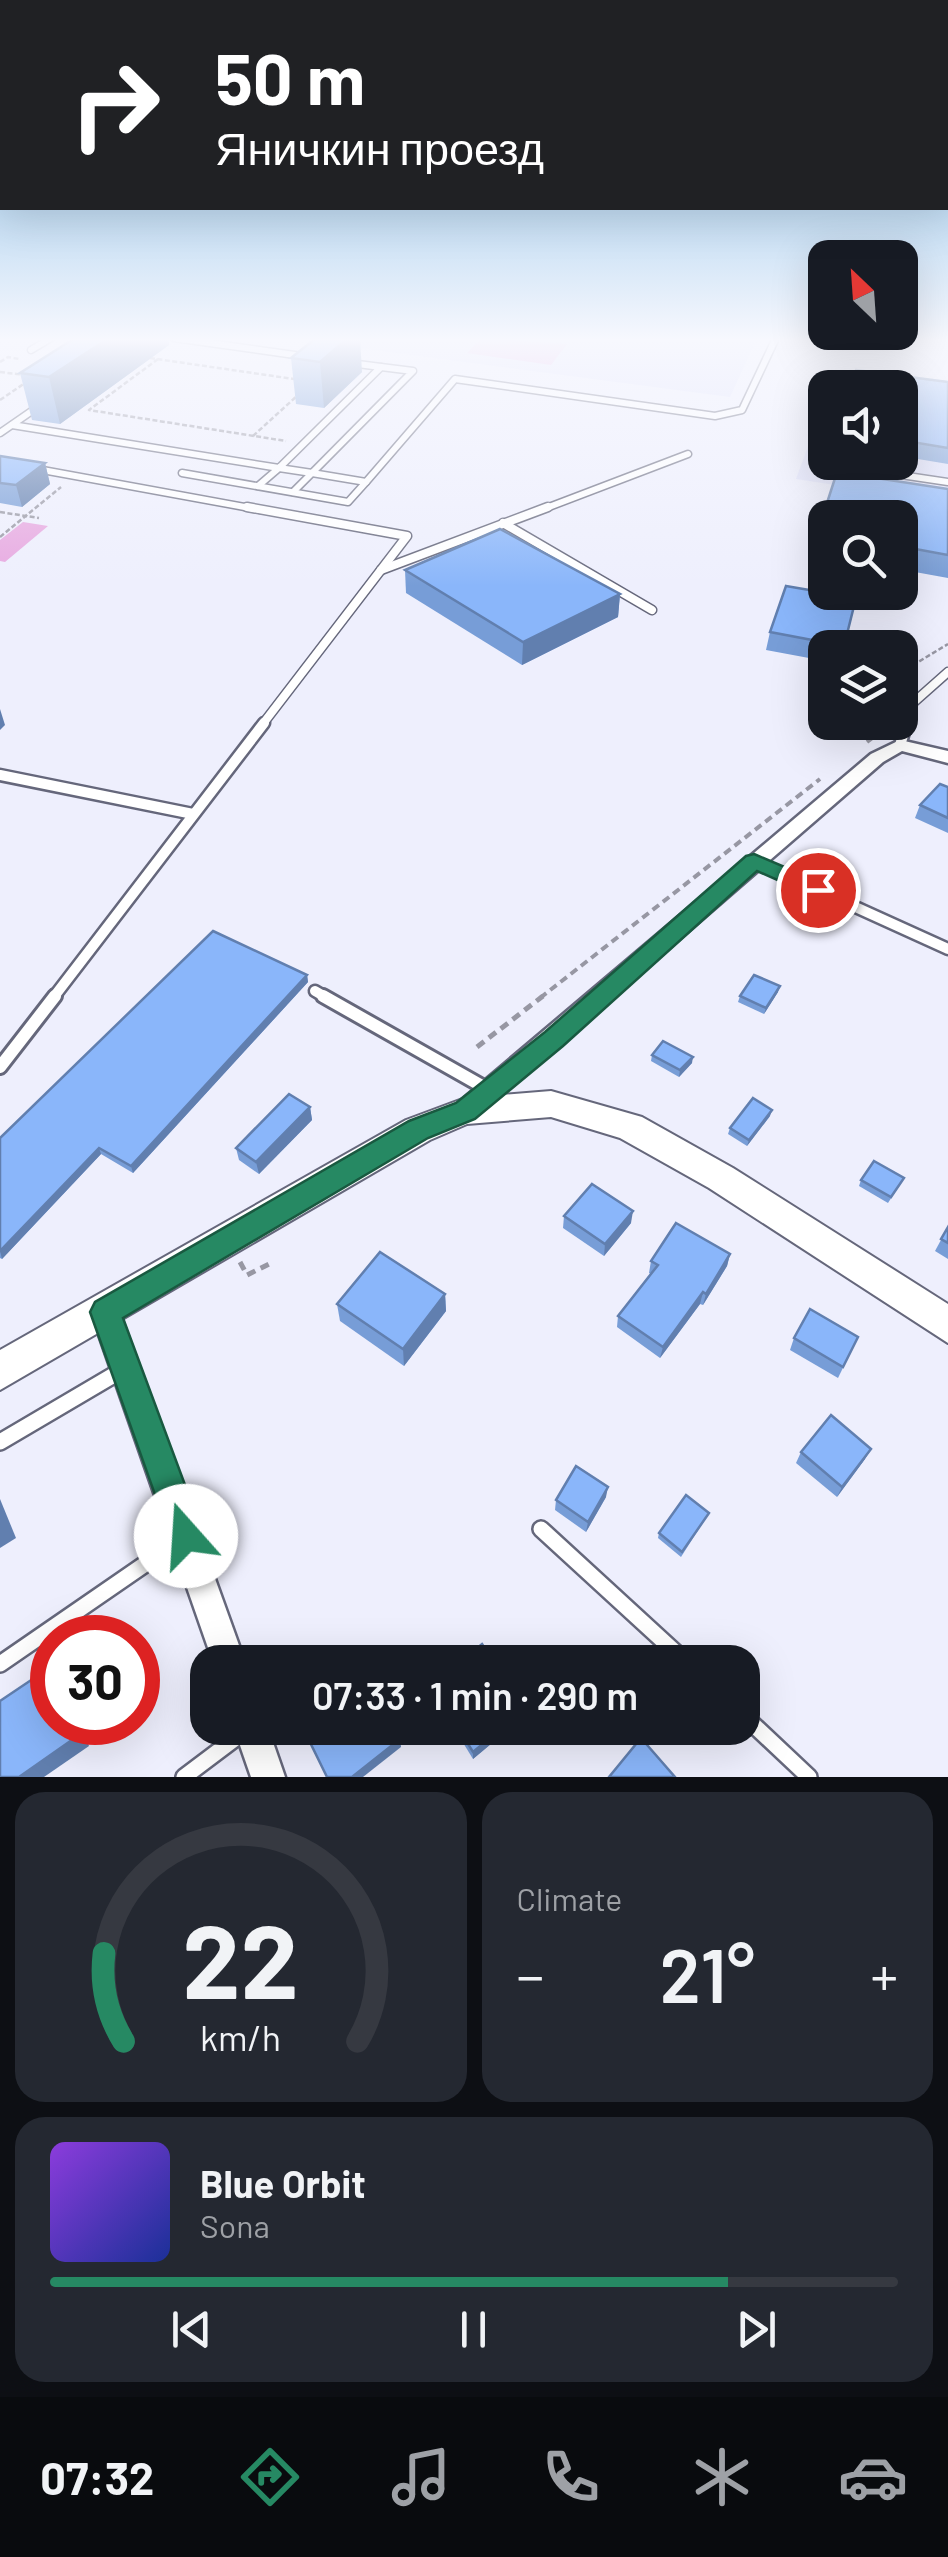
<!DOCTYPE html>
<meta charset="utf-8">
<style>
body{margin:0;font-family:Barlow,sans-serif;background:#242831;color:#f1f3f6;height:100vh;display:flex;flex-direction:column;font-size:38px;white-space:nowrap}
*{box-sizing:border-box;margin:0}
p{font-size:32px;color:#9ea1a6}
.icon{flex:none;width:55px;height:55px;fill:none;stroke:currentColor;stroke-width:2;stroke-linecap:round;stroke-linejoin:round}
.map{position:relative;height:1777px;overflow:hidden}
.panel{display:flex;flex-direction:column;gap:15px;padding:15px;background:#0d0f14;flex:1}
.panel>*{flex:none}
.top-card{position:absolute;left:0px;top:0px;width:950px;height:210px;box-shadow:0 10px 40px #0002;background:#202124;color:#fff;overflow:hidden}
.needle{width:65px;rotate:335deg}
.fabs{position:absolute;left:808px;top:240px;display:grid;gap:20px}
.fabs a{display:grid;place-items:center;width:110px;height:110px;border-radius:20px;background:#171b24;box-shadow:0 10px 40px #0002;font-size:50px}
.speed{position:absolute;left:30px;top:1615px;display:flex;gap:20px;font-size:50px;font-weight:700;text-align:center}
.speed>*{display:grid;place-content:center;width:130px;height:130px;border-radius:50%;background:#171b24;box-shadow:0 10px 40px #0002;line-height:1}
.speed .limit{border:15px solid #d22;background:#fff;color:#111}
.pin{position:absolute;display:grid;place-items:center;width:85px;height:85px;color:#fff;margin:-42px;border:5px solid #fff;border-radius:50%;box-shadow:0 2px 10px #0007}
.me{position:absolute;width:110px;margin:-55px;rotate:341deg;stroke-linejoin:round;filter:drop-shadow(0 0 8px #0008)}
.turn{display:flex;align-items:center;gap:35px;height:210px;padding:0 50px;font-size:45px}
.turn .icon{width:130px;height:130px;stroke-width:2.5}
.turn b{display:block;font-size:70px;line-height:85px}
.big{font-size:75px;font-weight:600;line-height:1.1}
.panel .card{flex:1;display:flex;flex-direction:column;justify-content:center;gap:15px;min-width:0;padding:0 35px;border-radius:30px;background:#242831}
.panel .dial{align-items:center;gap:0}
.dial svg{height:260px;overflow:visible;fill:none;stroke:#363941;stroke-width:7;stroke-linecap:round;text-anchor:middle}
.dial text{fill:#f1f3f6;stroke:none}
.song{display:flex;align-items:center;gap:30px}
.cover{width:120px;height:120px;border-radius:15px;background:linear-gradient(135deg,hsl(270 70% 55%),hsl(230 70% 35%))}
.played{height:10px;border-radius:5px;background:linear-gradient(90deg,#268963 80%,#363941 80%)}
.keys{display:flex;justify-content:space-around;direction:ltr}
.heat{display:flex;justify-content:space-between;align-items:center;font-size:55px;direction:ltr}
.panel .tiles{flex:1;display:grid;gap:15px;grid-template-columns:1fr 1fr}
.card:last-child{grid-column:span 2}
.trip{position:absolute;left:190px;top:1645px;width:570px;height:100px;border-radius:30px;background:#171b24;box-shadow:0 10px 40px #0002;font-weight:600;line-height:100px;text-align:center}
.tab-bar{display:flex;height:160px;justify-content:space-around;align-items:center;background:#090b0e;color:#9ea1a6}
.tab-bar .icon{width:70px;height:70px}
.tab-bar .active{color:#268963}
.tab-bar b{font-size:45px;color:#f1f3f6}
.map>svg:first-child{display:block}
</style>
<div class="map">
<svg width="948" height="1777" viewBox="0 0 948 1777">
<rect width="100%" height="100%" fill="#eeeffd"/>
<!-- built -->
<g fill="#e0e2fb">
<path d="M 284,338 L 757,338 L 730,397 Z"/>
<path d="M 834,375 L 948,390 L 948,502 L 796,479 L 825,400 L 825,462 L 900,462 L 900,388 L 830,387 Z"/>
</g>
<!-- green -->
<g fill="#e7a8e0">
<path d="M 481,338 L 567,344 L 551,365 L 467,353 Z"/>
<path d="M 23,522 L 48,526 L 5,562 L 0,561 L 0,540 Z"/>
</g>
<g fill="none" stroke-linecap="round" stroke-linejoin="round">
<!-- lane-far4 casing -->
<g stroke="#65677b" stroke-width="9">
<g id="lane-far4">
<path d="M 174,338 L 309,357"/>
<path d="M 31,350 L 51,338"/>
<path d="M 12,425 L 279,468 L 381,367 L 350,363"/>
<path d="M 0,433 L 39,406"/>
<path d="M 854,468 L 948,482"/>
<path d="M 37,469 L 261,510"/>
<path d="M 182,473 L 348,502 L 366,482"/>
<path d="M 258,486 L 279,468 L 312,473 L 413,371 L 381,367"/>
<path d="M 293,492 L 312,473 L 366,482 L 455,379 L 715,416 L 742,410 L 776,338"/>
<path d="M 541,510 L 688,454"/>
</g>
</g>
<!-- lane-far3 casing -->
<g stroke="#65677b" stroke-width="11">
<g id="lane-far3">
<path d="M 247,507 L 407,536 L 262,725"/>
<path d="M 503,523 L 652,610"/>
<path d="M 381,570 L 548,507"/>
<path d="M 906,725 L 913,703 L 948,672"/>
</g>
</g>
<!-- lane-far2 casing -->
<g stroke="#65677b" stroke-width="15">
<g id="lane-far2">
<path d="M 900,745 L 907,723"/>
<path d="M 0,775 L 193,814"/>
<path d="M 754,861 L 948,949"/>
<path d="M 315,991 L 327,998"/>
<path d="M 53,998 L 264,723"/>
</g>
</g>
<!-- lane-far1 casing -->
<g stroke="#65677b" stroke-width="18">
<g id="lane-far1">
<path d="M 323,996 L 489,1090"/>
<path d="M 0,1067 L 55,996"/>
</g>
</g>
<!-- lane casing -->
<g stroke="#65677b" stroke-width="20">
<g id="lane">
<path d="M 0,1442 L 124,1369"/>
<path d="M 541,1529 L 686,1662"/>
<path d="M 0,1664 L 180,1540"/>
<path d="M 742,1714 L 809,1777"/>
<path d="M 184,1777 L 249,1728"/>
</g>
</g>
<!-- street casing -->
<g stroke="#65677b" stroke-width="5">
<g id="street">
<path d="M 900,740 L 948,751 L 948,763 L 902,751 L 883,762 L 473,1118 L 465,1121 L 457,1118 L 453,1111 L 457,1104 L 871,754 Z"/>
<path d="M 105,1299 L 115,1303 L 119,1312 L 245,1662 L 213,1662 L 91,1312 L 95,1303 Z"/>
<path d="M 234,1728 L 268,1728 L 285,1777 L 251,1777 Z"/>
</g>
</g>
<!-- secondary casing -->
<g stroke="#65677b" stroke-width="4">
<path id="secondary" d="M 551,1091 L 642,1117 L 733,1168 L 948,1304 L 948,1343 L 709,1188 L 620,1138 L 551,1117 L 467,1124 L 430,1140 L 0,1390 L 0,1350 L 406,1120 L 465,1098 Z"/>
</g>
<!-- path-far2 -->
<g stroke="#9797a3" stroke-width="2.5" stroke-dasharray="5 2.5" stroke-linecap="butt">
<path d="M 150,358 L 294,379"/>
<path d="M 158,359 L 89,410 L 286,441"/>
<path d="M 0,362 L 8,357 L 19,359"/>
<path d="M 0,372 L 25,375"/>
<path d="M 0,400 L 25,383"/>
<path d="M 253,436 L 298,395"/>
<path d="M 0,512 L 39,518"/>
<path d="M 0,537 L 61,487"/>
<path d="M 900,673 L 948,644"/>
</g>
<!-- path-far1 -->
<g stroke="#9797a3" stroke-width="4" stroke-dasharray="8 5" stroke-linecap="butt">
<path d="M 867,742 L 876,735 L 876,723"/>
<path d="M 540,998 L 820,779"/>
</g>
<!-- path -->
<g stroke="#9797a3" stroke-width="5" stroke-dasharray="9 6" stroke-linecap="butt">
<path d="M 477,1047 L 543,996"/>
<path d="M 240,1262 L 247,1275 L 271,1263"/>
</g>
<!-- lane-far4 -->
<use href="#lane-far4" stroke="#fff" stroke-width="6"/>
<!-- lane-far3 -->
<use href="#lane-far3" stroke="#fff" stroke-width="8"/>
<!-- lane-far2 -->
<use href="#lane-far2" stroke="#fff" stroke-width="10"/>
<!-- lane-far1 -->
<use href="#lane-far1" stroke="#fff" stroke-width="12"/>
<!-- lane -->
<use href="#lane" stroke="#fff" stroke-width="15"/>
<!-- street -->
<use href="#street" fill="#fff" fill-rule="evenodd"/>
<!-- secondary -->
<use href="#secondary" fill="#fff" fill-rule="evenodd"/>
</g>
<!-- wall -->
<g fill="#779dd7">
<path d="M 75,338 L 168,338 L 169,345 L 60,424 L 32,420 L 20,373 Z"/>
<path d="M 316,338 L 362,372 L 324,408 L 296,404 L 291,358 Z"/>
<path d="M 948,382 L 948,464 L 900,456 L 900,388 Z"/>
<path d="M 0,456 L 45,463 L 50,484 L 22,507 L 0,503 Z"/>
<path d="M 948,489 L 948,578 L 904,570 L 910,542 L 900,541 L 900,518 L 825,518 L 825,528 L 821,528 L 826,506 Z"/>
<path d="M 405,570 L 620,594 L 618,617 L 522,665 L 406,593 Z"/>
<path d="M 856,598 L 844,648 L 825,648 L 825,661 L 766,650 L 770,632 Z"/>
<path d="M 948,787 L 948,833 L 915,818 L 920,805 Z"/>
<path d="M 307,975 L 308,982 L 133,1173 L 101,1154 L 2,1259 L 0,1258 L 0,1138 Z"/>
<path d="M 778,992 L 764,1014 L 738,1002 L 740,996 Z"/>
<path d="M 652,1055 L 692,1063 L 679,1077 L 651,1061 Z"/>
<path d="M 310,1107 L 312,1120 L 259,1174 L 239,1160 L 236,1148 Z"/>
<path d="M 770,1116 L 747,1146 L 728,1134 L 730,1128 Z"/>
<path d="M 904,1178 L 888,1203 L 859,1186 L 861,1180 Z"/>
<path d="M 564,1216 L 631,1223 L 604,1256 L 563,1228 Z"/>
<path d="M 948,1227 L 948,1259 L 935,1251 Z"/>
<path d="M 730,1254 L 727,1266 L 703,1305 L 700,1304 L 660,1358 L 617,1327 L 618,1316 L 651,1274 L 649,1273 L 651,1261 Z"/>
<path d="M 445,1294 L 446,1311 L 404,1366 L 340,1321 L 337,1304 Z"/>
<path d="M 858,1337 L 838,1378 L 790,1350 L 794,1338 Z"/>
<path d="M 801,1452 L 865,1459 L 837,1497 L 796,1463 Z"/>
<path d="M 606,1497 L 586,1532 L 555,1510 L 556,1500 Z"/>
<path d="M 709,1513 L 681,1557 L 658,1538 L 659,1533 Z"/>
<path d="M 454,1728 L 510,1728 L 473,1759 Z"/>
</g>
<!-- shaded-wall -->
<g fill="#617faf">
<path d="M 109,338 L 168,338 L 169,345 L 60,424 L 49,377 Z"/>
<path d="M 348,338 L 360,338 L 362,372 L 324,408 L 320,362 Z"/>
<path d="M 45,463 L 50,484 L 22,507 L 16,485 Z"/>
<path d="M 620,594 L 618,617 L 522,665 L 523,642 Z"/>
<path d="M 0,709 L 5,725 L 0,730 Z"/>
<path d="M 307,975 L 308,982 L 133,1173 L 131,1166 Z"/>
<path d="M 780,986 L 778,992 L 764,1014 L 766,1008 Z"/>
<path d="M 693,1057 L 692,1063 L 679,1077 L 680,1070 Z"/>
<path d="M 310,1107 L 312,1120 L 259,1174 L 256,1162 Z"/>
<path d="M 772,1110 L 770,1116 L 747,1146 L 749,1140 Z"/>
<path d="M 99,1148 L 101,1154 L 2,1259 L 0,1251 Z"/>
<path d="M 633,1211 L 631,1223 L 604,1256 L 605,1244 Z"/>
<path d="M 730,1254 L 727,1266 L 703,1305 L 706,1294 Z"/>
<path d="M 703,1292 L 700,1304 L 660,1358 L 663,1347 Z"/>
<path d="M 445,1294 L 446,1311 L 404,1366 L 403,1349 Z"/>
<path d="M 871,1449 L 865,1459 L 837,1497 L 842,1487 Z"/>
<path d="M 608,1487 L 606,1497 L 586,1532 L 588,1522 Z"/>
<path d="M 0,1499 L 16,1538 L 0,1548 Z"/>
<path d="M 75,1722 L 80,1722 L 89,1746 L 44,1777 L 19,1777 Z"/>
<path d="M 502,1728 L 510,1728 L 473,1759 L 473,1752 Z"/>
<path d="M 400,1739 L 401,1747 L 363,1777 L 352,1777 Z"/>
</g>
<!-- building -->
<g fill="#8ab6fa" stroke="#617faf" stroke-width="2.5">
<path d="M 75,338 L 109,338 L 49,377 L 20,373 Z"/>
<path d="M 316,338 L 348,338 L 320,362 L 291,358 Z"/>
<path d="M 856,370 L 948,382 L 948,448 L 900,440 L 900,388 L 849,388 Z"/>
<path d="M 0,456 L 45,463 L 16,485 L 0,483 Z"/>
<path d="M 837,472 L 948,489 L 948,555 L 910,548 L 916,521 L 826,506 Z"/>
<path d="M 500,529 L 620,594 L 523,642 L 405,570 Z"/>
<path d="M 786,586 L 856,598 L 844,646 L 770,632 Z"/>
<path d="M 940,784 L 948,787 L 948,818 L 920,805 Z"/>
<path d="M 213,931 L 307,975 L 131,1166 L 99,1148 L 0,1251 L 0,1138 Z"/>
<path d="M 754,975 L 780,986 L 766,1008 L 740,996 Z"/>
<path d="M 663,1041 L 693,1057 L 680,1070 L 652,1055 Z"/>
<path d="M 289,1094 L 310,1107 L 256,1162 L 236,1148 Z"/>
<path d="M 753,1098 L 772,1110 L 749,1140 L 730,1128 Z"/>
<path d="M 874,1161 L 904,1178 L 891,1197 L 861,1180 Z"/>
<path d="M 592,1184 L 633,1211 L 605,1244 L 564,1216 Z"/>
<path d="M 676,1223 L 730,1254 L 706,1294 L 703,1292 L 663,1347 L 618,1316 L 658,1265 L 651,1261 Z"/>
<path d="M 948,1227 L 948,1243 L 941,1239 Z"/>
<path d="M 380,1252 L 445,1294 L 403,1349 L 337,1304 Z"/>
<path d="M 810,1309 L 858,1337 L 843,1367 L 794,1338 Z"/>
<path d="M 831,1415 L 871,1449 L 842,1487 L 801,1452 Z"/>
<path d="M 576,1466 L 608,1487 L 588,1522 L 556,1500 Z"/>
<path d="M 686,1495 L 709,1513 L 682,1552 L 659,1533 Z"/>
<path d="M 482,1644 L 494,1662 L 460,1662 Z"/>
<path d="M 52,1666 L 52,1722 L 75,1722 L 79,1735 L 19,1777 L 0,1777 L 0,1701 Z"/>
<path d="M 303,1728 L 394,1728 L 400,1739 L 352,1777 L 327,1777 Z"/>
<path d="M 458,1728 L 502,1728 L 473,1752 Z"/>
<path d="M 641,1738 L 675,1777 L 609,1777 Z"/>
</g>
<!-- sky -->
<linearGradient id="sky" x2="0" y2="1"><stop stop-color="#6db0e2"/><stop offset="0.58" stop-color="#f7f8fe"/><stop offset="1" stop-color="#f7f8fe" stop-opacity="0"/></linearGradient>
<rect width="948" height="586" fill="url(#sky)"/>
<!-- route -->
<path fill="#268963" stroke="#195940" stroke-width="2.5" d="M 754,854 L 827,885 L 830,890 L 818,898 L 757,871 L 563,1046 L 475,1119 L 428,1138 L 123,1318 L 204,1536 L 198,1548 L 186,1554 L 174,1548 L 90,1312 L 95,1302 L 409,1121 L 456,1103 L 545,1032 L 746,856 Z"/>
</svg>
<div class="fabs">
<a><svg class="needle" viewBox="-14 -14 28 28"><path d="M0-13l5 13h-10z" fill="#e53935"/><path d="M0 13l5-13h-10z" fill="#9ea1a6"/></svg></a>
<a><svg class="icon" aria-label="sound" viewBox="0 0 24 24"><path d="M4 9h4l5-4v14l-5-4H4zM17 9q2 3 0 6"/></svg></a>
<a><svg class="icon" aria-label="search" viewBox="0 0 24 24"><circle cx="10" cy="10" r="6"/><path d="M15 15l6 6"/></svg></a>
<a><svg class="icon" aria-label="layers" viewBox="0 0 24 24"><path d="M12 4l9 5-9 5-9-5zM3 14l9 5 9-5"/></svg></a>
</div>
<div class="speed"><div class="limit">30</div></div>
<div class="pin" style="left:818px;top:890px;background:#d93025"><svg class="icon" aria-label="arrive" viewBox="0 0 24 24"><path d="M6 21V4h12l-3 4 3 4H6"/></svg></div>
<svg class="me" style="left:186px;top:1536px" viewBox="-20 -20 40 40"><circle r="19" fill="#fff"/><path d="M0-13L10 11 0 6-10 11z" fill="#268963"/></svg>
<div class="trip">07:33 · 1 min · 290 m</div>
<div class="top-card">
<div class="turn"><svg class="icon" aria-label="right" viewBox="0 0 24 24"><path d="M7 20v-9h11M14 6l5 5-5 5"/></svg><div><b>50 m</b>Яничкин проезд</div></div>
</div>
</div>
<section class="panel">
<div class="tiles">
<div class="card dial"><svg viewBox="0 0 100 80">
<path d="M14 69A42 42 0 1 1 86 69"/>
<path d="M14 69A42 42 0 0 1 8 42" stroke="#268963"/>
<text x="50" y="56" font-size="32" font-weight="700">22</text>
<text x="50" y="72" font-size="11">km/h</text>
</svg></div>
<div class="card"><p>Climate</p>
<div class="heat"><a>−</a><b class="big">21°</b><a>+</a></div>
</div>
<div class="card">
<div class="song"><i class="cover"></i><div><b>Blue Orbit</b><p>Sona</p></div></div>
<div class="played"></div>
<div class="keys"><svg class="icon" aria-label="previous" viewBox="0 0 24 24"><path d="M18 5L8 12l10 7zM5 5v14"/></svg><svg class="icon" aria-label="pause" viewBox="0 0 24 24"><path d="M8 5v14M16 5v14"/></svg><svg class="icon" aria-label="next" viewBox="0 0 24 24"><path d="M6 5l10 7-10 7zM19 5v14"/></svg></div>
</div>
</div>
</section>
<nav class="tab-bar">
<b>07:32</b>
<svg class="icon active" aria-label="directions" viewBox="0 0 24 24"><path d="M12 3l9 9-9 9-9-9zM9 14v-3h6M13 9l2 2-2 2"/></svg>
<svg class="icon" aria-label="music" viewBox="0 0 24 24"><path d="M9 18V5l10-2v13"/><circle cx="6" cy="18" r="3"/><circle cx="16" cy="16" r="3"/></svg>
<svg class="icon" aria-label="phone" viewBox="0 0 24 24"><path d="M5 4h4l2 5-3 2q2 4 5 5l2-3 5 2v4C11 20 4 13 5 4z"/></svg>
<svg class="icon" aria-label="climate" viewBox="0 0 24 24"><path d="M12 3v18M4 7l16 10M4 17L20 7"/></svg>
<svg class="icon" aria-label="car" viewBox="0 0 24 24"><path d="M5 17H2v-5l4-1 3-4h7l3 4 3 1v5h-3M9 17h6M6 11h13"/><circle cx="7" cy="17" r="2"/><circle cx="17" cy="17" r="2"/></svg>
</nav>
